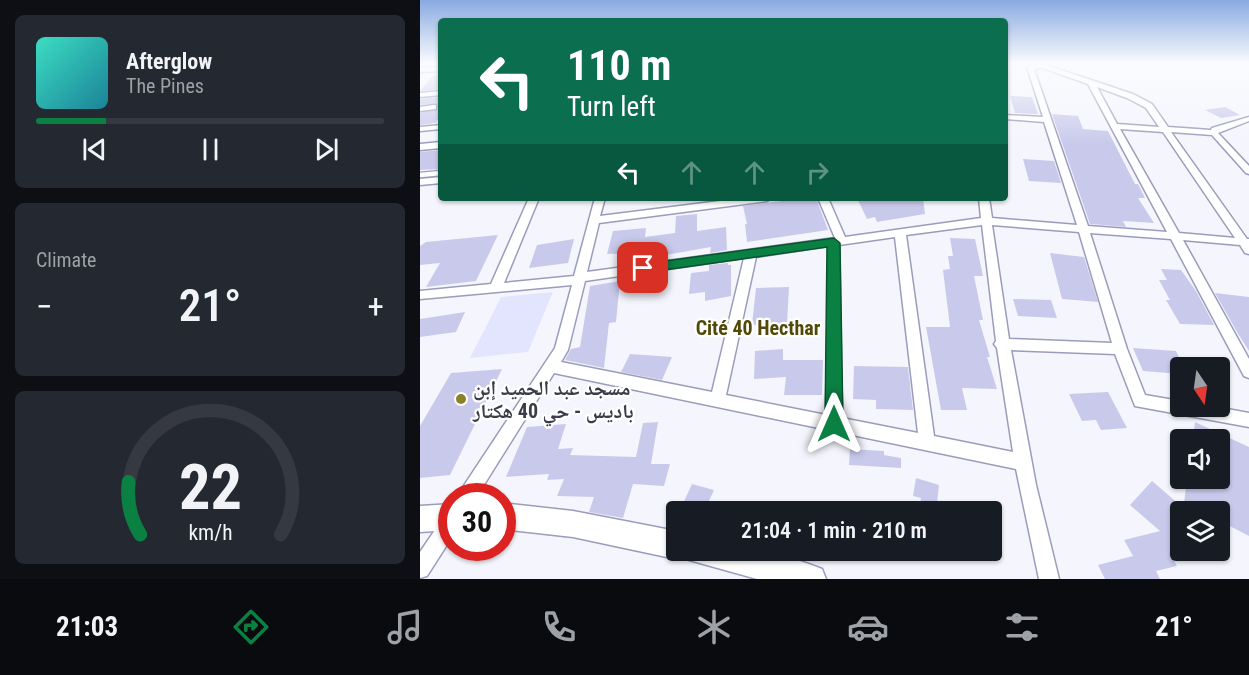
<!DOCTYPE html>
<meta charset="utf-8">
<style>
body{margin:0;font-family:"Roboto Condensed","Noto Naskh Arabic",sans-serif;background:#242831;color:#f1f3f6;height:100vh;display:flex;flex-direction:column;font-size:22px;white-space:nowrap}
*{box-sizing:border-box;margin:0}
p{font-size:20px;color:#9ea1a6}
.icon{flex:none;width:33px;height:33px;fill:none;stroke:currentColor;stroke-width:2;stroke-linecap:round;stroke-linejoin:round}
.map{position:relative;flex:1;overflow:hidden}
.panel{display:flex;flex-direction:column;gap:15px;padding:15px;background:#0d0f14;width:420px}
.panel>*{flex:none}
.guide{position:absolute;left:18px;top:18px;width:570px;height:183px;border-radius:6px;box-shadow:0 2px 4px #0004;background:#0b6e4f;color:#fff;overflow:hidden}
.needle{width:39px;rotate:167deg}
.buttons{position:absolute;left:750px;top:357px;display:grid;gap:12px}
.buttons a{display:grid;place-items:center;width:60px;height:60px;border-radius:6px;background:#171b24;box-shadow:0 2px 4px #0004;font-size:30px}
.speed{position:absolute;left:18px;top:483px;display:flex;gap:12px;font-size:30px;font-weight:700;text-align:center}
.speed>*{display:grid;place-content:center;width:78px;height:78px;border-radius:50%;background:#171b24;box-shadow:0 2px 4px #0004;line-height:1}
.speed .limit{border:9px solid #d22;background:#fff;color:#111}
.pin{position:absolute;display:grid;place-items:center;width:51px;height:51px;color:#fff;margin:-26px;border-radius:12px;box-shadow:0 3px 9px #0006}
.me{position:absolute;width:66px;margin:-33px;rotate:0deg;stroke-linejoin:round;filter:drop-shadow(0 0 4px #0008)}
.turn{display:flex;align-items:center;gap:21px;height:126px;padding:0 30px;font-size:27px}
.turn .icon{width:78px;height:78px;stroke-width:2.5}
.turn b{display:block;font-size:42px;line-height:51px}
.lanes{display:flex;align-items:center;height:57px;padding:0 30px;background:#0003;justify-content:center;gap:30px;direction:ltr}
.lanes .off{opacity:.35}
.big{font-size:45px;font-weight:600;line-height:1.1}
.panel .card{flex:1;display:flex;flex-direction:column;justify-content:center;gap:9px;min-width:0;padding:0 21px;border-radius:9px;background:#242831}
.panel .dial{align-items:center;gap:0}
.dial svg{height:156px;overflow:visible;fill:none;stroke:#363941;stroke-width:7;stroke-linecap:round;text-anchor:middle}
.dial text{fill:#f1f3f6;stroke:none}
.song{display:flex;align-items:center;gap:18px}
.cover{width:72px;height:72px;border-radius:9px;background:linear-gradient(135deg,hsl(170 70% 55%),hsl(190 70% 35%))}
.played{height:6px;border-radius:3px;background:linear-gradient(90deg,#0b8043 20%,#363941 20%)}
.keys{display:flex;justify-content:space-around;direction:ltr}
.heat{display:flex;justify-content:space-between;align-items:center;font-size:33px;direction:ltr}
.trip{position:absolute;left:246px;top:501px;width:336px;height:60px;border-radius:6px;background:#171b24;box-shadow:0 2px 4px #0004;font-weight:600;line-height:60px;text-align:center}
.dock{display:flex;height:96px;justify-content:space-around;align-items:center;background:#090b0e;color:#9ea1a6}
.dock .icon{width:42px;height:42px}
.dock .on{color:#0b8043}
.dock b{font-size:27px;color:#f1f3f6}
main{display:flex;flex:1;min-height:0}
.map>svg:first-child{display:block}
</style>
<main>
<section class="panel">
<div class="card">
<div class="song"><i class="cover"></i><div><b>Afterglow</b><p>The Pines</p></div></div>
<div class="played"></div>
<div class="keys"><svg class="icon" aria-label="previous" viewBox="0 0 24 24"><path d="M18 5L8 12l10 7zM5 5v14"/></svg><svg class="icon" aria-label="pause" viewBox="0 0 24 24"><path d="M8 5v14M16 5v14"/></svg><svg class="icon" aria-label="next" viewBox="0 0 24 24"><path d="M6 5l10 7-10 7zM19 5v14"/></svg></div>
</div>
<div class="card"><p>Climate</p>
<div class="heat"><a>−</a><b class="big">21°</b><a>+</a></div>
</div>
<div class="card dial"><svg viewBox="0 0 100 80">
<path d="M14 69A42 42 0 1 1 86 69"/>
<path d="M14 69A42 42 0 0 1 8 42" stroke="#0b8043"/>
<text x="50" y="56" font-size="32" font-weight="700">22</text>
<text x="50" y="72" font-size="11">km/h</text>
</svg></div>
</section>
<div class="map">
<svg width="829" height="579" viewBox="0 0 829 579">
<rect width="100%" height="100%" fill="#f5f6fd"/>
<!-- green -->
<path fill="#e3e5fe" d="M 133,292 L 108,352 L 50,358 L 81,297 Z"/>
<!-- building -->
<g fill="#c9caeb">
<path d="M 21,75 L 21,89 L 0,91 L 13,76 Z"/>
<path d="M 590,96 L 612,97 L 618,114 L 595,113 Z"/>
<path d="M 21,97 L 21,116 L 15,123 L 0,125 L 0,113 L 18,109 L 16,103 L 0,105 L 0,99 Z"/>
<path d="M 805,107 L 820,115 L 801,118 L 785,110 Z"/>
<path d="M 632,114 L 658,116 L 663,129 L 688,131 L 715,184 L 718,184 L 725,198 L 718,198 L 734,223 L 703,221 L 706,227 L 670,224 Z"/>
<path d="M 21,150 L 21,169 L 0,170 L 0,152 Z"/>
<path d="M 603,159 L 634,161 L 641,183 L 609,181 Z"/>
<path d="M 385,198 L 396,198 L 408,230 L 327,242 L 325,224 L 327,224 L 323,206 Z"/>
<path d="M 437,198 L 503,198 L 505,214 L 457,222 L 455,217 L 447,219 Z"/>
<path d="M 277,214 L 277,231 L 306,227 L 307,250 L 290,253 L 291,247 L 217,260 L 218,253 L 187,254 L 193,231 L 226,228 L 225,237 L 255,233 L 256,216 Z"/>
<path d="M 78,235 L 56,281 L 6,287 L 20,263 L 0,265 L 0,246 L 6,242 Z"/>
<path d="M 530,238 L 555,239 L 563,276 L 554,276 L 563,320 L 559,320 L 570,357 L 567,357 L 577,389 L 542,388 L 547,410 L 521,410 L 506,327 L 530,327 L 523,270 L 530,269 L 528,256 L 533,256 Z"/>
<path d="M 154,239 L 148,263 L 109,268 L 117,245 Z"/>
<path d="M 630,253 L 664,257 L 678,302 L 642,299 Z"/>
<path d="M 308,263 L 308,265 L 311,265 L 311,296 L 285,301 L 285,292 L 269,294 L 271,273 L 289,271 L 289,265 Z"/>
<path d="M 741,269 L 761,270 L 776,291 L 794,325 L 760,324 L 746,300 L 750,300 L 739,280 L 747,280 Z"/>
<path d="M 200,281 L 196,322 L 189,323 L 184,368 L 145,360 L 151,349 L 160,347 L 170,286 Z"/>
<path d="M 369,287 L 367,324 L 332,325 L 336,288 Z"/>
<path d="M 795,293 L 829,297 L 829,351 L 817,332 Z"/>
<path d="M 593,299 L 631,300 L 637,318 L 598,316 Z"/>
<path d="M 45,312 L 36,332 L 0,337 L 0,319 Z"/>
<path d="M 713,348 L 756,351 L 764,368 L 760,368 L 760,374 L 723,371 Z"/>
<path d="M 363,349 L 363,360 L 403,360 L 402,395 L 364,395 L 366,377 L 334,379 L 335,351 Z"/>
<path d="M 210,354 L 252,357 L 242,380 L 201,372 Z"/>
<path d="M 434,366 L 488,367 L 493,410 L 456,409 L 456,400 L 433,399 Z"/>
<path d="M 82,369 L 30,475 L 0,478 L 0,426 L 31,373 Z"/>
<path d="M 688,392 L 707,428 L 681,430 L 676,420 L 662,421 L 649,394 Z"/>
<path d="M 238,422 L 231,464 L 250,464 L 244,486 L 213,484 L 203,518 L 169,512 L 174,497 L 137,496 L 144,479 L 127,480 L 129,474 L 86,477 L 107,427 L 146,424 L 138,449 L 153,448 L 150,455 L 216,457 L 223,423 Z"/>
<path d="M 775,422 L 829,447 L 829,536 L 800,521 L 800,512 L 763,512 L 767,478 L 800,478 L 800,440 L 773,440 Z"/>
<path d="M 430,449 L 464,451 L 464,455 L 481,458 L 481,468 L 429,465 Z"/>
<path d="M 496,478 L 519,485 L 516,512 L 499,512 L 501,498 L 493,496 Z"/>
<path d="M 732,481 L 760,505 L 760,541 L 750,554 L 757,566 L 736,571 L 740,579 L 685,579 L 678,565 L 713,556 L 704,540 L 740,531 L 710,505 Z"/>
<path d="M 272,484 L 294,490 L 284,512 L 259,512 Z"/>
</g>
<g fill="none" stroke-linecap="round" stroke-linejoin="round">
<!-- service casing -->
<g stroke="#9a9cbb" stroke-width="7">
<path id="service" d="M 0,175 L 21,173"/>
</g>
<!-- minor casing -->
<g stroke="#9a9cbb" stroke-width="3">
<g id="minor">
<path d="M 610,65 L 626,65 L 713,94 L 732,104 L 748,127 L 791,130 L 792,128 L 829,117 L 829,121 L 798,133 L 829,166 L 829,174 L 826,173 L 792,135 L 751,132 L 827,239 L 829,239 L 829,254 L 825,253 L 820,245 L 763,240 L 829,359 L 829,378 L 824,376 L 751,239 L 670,233 L 707,349 L 725,395 L 760,401 L 760,406 L 791,406 L 829,413 L 829,427 L 715,406 L 695,354 L 591,350 L 616,485 L 639,579 L 619,579 L 596,469 L 134,373 L 57,496 L 39,496 L 41,490 L 135,348 L 152,285 L 0,299 L 0,291 L 71,284 L 109,198 L 119,198 L 84,283 L 154,276 L 175,198 L 185,198 L 180,216 L 324,198 L 352,198 L 347,201 L 179,223 L 167,272 L 415,238 L 398,198 L 408,198 L 425,237 L 561,218 L 559,198 L 569,198 L 572,218 L 657,225 L 624,122 L 585,119 L 585,115 L 623,117 L 607,67 ZM 623,68 L 668,84 L 747,232 L 668,226 L 614,69 ZM 677,87 L 707,98 L 726,108 L 739,127 L 697,124 ZM 700,129 L 743,132 L 815,238 L 759,233 ZM 562,225 L 576,341 L 574,344 L 577,348 L 593,452 L 514,436 L 486,235 ZM 572,225 L 659,232 L 692,343 L 589,339 ZM 475,237 L 498,433 L 422,418 L 419,245 ZM 409,246 L 406,415 L 306,395 L 336,257 ZM 324,258 L 292,392 L 141,362 L 148,350 L 165,281 Z"/>
<path d="M 21,67 L 21,71 L 0,72 L 0,68 Z"/>
<path d="M 21,91 L 21,95 L 0,97 L 0,93 Z"/>
<path d="M 13,105 L 16,105 L 16,109 L 0,111 L 0,107 Z"/>
<path d="M 21,125 L 21,129 L 0,131 L 0,127 Z"/>
<path d="M 21,142 L 21,148 L 0,150 L 0,144 Z"/>
<path d="M 21,177 L 21,183 L 0,185 L 0,179 Z"/>
<path d="M 32,511 L 32,537 L 7,576 L 0,578 L 0,552 L 26,514 Z"/>
</g>
</g>
<!-- secondary casing -->
<g stroke="#9a9cbb" stroke-width="3">
<g id="secondary">
<path d="M 82,503 L 153,511 L 256,531 L 256,550 C 309,550 352,548 402,569 L 406,579 L 337,579 L 269,560 L 266,553 L 256,559 L 153,537 L 82,529 Z"/>
<path d="M 32,504 L 32,530 L 0,532 L 0,506 Z"/>
</g>
</g>
<!-- service -->
<use href="#service" stroke="#fff" stroke-width="4.5"/>
<!-- minor -->
<use href="#minor" fill="#fff" fill-rule="evenodd"/>
<!-- secondary -->
<use href="#secondary" fill="#fff" fill-rule="evenodd"/>
</g>
<!-- sky -->
<linearGradient id="sky" x2="0" y2="1"><stop stop-color="#89aae1"/><stop offset="0.44" stop-color="#fafbfe"/><stop offset="1" stop-color="#fafbfe" stop-opacity="0"/></linearGradient>
<rect width="829" height="144" fill="url(#sky)"/>
<!-- route -->
<path fill="#0b8043" stroke="#07532c" stroke-width="1.5" d="M 414,238 L 420,243 L 423,424 L 420,430 L 414,432 L 408,430 L 405,424 L 407,247 L 223,273 L 216,268 L 223,264 Z"/>
<!-- markers -->
<circle fill="#8b8128" stroke="#fff" stroke-width="2" cx="41" cy="399" r="6"/>
<g text-anchor="middle" stroke-width="4.5" stroke-linejoin="round" paint-order="stroke">
<!-- quarter labels -->
<g font-size="20" font-weight="bold" fill="#504907" stroke="#fff">
<text x="338" y="335">Cité 40 Hecthar</text>
</g>
<!-- near-poi labels -->
<g font-size="20" font-weight="bold" fill="#3b3c49" stroke="#fff" text-anchor="start">
<text x="53" y="395">مسجد عبد الحميد إبن<tspan x="53" dy="23">باديس - حي 40 هكتار</tspan></text>
</g>
</g>
</svg>
<div class="buttons">
<a><svg class="needle" viewBox="-14 -14 28 28"><path d="M0-13l5 13h-10z" fill="#e53935"/><path d="M0 13l5-13h-10z" fill="#9ea1a6"/></svg></a>
<a><svg class="icon" aria-label="sound" viewBox="0 0 24 24"><path d="M4 9h4l5-4v14l-5-4H4zM17 9q2 3 0 6"/></svg></a>
<a><svg class="icon" aria-label="layers" viewBox="0 0 24 24"><path d="M12 4l9 5-9 5-9-5zM3 14l9 5 9-5"/></svg></a>
</div>
<div class="speed"><div class="limit">30</div></div>
<div class="pin" style="left:223px;top:268px;background:#d93025"><svg class="icon" aria-label="arrive" viewBox="0 0 24 24"><path d="M6 21V4h12l-3 4 3 4H6"/></svg></div>
<svg class="me" style="left:414px;top:424px" viewBox="-20 -20 40 40"><path d="M0-17L14 15 0 8-14 15z" fill="#0b8043" stroke="#fff" stroke-width="4"/></svg>
<div class="trip">21:04 · 1 min · 210 m</div>
<div class="guide">
<div class="turn"><svg class="icon" aria-label="left" viewBox="0 0 24 24"><path d="M17 20v-9H6M10 6l-5 5 5 5"/></svg><div><b>110 m</b>Turn left</div></div>
<div class="lanes"><svg class="icon" aria-label="left" viewBox="0 0 24 24"><path d="M17 20v-9H6M10 6l-5 5 5 5"/></svg><svg class="icon off" aria-label="ahead" viewBox="0 0 24 24"><path d="M12 20V5M6 11l6-6 6 6"/></svg><svg class="icon off" aria-label="ahead" viewBox="0 0 24 24"><path d="M12 20V5M6 11l6-6 6 6"/></svg><svg class="icon off" aria-label="right" viewBox="0 0 24 24"><path d="M7 20v-9h11M14 6l5 5-5 5"/></svg></div>
</div>
</div>
</main>
<nav class="dock">
<b>21:03</b>
<svg class="icon on" aria-label="directions" viewBox="0 0 24 24"><path d="M12 3l9 9-9 9-9-9zM9 14v-3h6M13 9l2 2-2 2"/></svg>
<svg class="icon" aria-label="music" viewBox="0 0 24 24"><path d="M9 18V5l10-2v13"/><circle cx="6" cy="18" r="3"/><circle cx="16" cy="16" r="3"/></svg>
<svg class="icon" aria-label="phone" viewBox="0 0 24 24"><path d="M5 4h4l2 5-3 2q2 4 5 5l2-3 5 2v4C11 20 4 13 5 4z"/></svg>
<svg class="icon" aria-label="climate" viewBox="0 0 24 24"><path d="M12 3v18M4 7l16 10M4 17L20 7"/></svg>
<svg class="icon" aria-label="car" viewBox="0 0 24 24"><path d="M5 17H2v-5l4-1 3-4h7l3 4 3 1v5h-3M9 17h6M6 11h13"/><circle cx="7" cy="17" r="2"/><circle cx="17" cy="17" r="2"/></svg>
<svg class="icon" aria-label="filters" viewBox="0 0 24 24"><path d="M4 7h16M4 17h16"/><circle cx="9" cy="7" r="2"/><circle cx="15" cy="17" r="2"/></svg>
<b>21°</b>
</nav>
